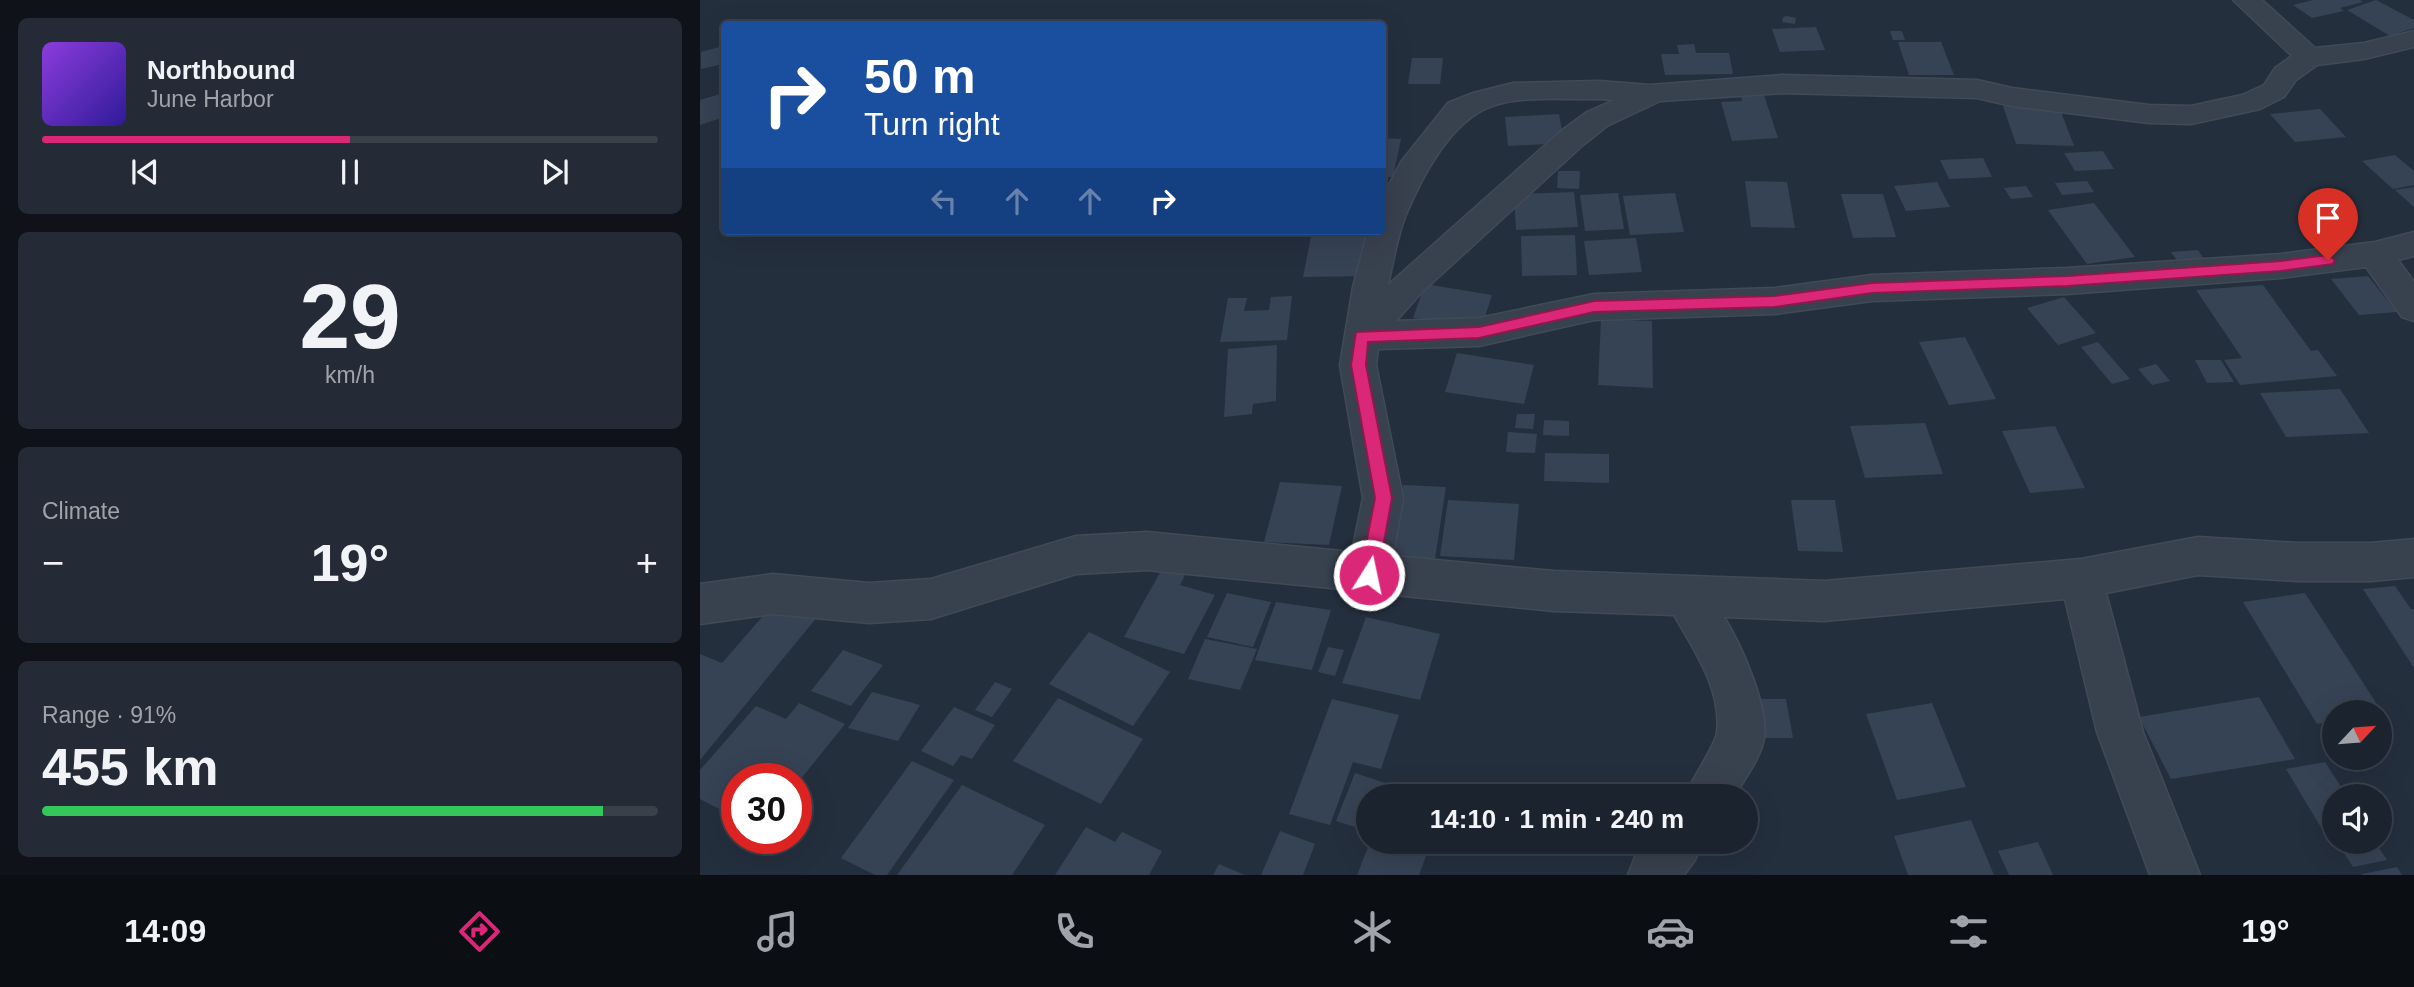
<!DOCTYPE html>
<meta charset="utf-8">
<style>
body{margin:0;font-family:Arial,sans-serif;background:#242b36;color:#f1f3f6;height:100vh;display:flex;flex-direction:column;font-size:26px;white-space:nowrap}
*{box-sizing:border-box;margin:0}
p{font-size:23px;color:#a0a4aa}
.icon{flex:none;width:38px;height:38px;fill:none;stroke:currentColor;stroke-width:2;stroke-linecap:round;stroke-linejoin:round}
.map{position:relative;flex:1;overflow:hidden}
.panel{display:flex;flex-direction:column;gap:18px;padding:18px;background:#0f1319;width:700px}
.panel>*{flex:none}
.hud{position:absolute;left:21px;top:21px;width:665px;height:214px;border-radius:7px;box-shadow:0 7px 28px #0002,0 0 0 2px #39404a;background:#1a4fa0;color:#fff;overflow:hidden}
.needle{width:46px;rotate:64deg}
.fabs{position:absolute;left:1622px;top:700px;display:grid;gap:14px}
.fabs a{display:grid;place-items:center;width:70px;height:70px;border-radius:50%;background:#1b232e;box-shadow:0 7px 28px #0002,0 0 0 2px #39404a;font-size:35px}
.speed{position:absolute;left:21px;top:763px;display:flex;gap:14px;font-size:35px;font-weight:700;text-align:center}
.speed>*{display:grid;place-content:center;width:91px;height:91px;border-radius:50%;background:#1b232e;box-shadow:0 7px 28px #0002,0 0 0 2px #39404a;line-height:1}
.speed .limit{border:10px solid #d22;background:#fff;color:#111}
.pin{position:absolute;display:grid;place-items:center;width:60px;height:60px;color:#fff;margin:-72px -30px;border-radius:50% 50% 50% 0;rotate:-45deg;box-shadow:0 0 7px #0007}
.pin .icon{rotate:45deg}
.me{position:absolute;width:77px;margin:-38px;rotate:10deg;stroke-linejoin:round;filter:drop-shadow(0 0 5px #0008)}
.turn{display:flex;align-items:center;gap:24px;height:147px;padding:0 28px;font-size:32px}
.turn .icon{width:91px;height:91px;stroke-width:2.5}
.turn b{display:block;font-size:49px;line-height:60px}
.lanes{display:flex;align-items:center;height:66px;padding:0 28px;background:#0003;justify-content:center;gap:35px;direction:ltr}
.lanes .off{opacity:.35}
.big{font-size:52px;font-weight:700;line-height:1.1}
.panel .card{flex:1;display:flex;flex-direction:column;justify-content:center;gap:10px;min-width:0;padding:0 24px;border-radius:10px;background:#242b36}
.panel .dial{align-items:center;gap:0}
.dial b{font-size:91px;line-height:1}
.song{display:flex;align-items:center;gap:21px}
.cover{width:84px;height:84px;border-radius:10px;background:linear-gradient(135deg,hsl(270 70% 55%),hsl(250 70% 35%))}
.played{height:7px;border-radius:4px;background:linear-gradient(90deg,#db2777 50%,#39404a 50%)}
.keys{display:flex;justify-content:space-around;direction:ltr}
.heat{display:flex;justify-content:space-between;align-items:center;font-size:38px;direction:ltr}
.charge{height:10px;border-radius:5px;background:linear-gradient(90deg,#34c759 91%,#39404a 0)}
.trip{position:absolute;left:656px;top:784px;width:402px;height:70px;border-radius:35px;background:#1b232e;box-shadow:0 7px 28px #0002,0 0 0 2px #39404a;font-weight:700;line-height:70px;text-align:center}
.tabs{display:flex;height:112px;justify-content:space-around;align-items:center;background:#0b0e12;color:#a0a4aa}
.tabs .icon{width:49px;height:49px}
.tabs .selected{color:#db2777}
.tabs b{font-size:32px;color:#f1f3f6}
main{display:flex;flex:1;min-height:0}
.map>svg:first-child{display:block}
</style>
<main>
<section class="panel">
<div class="card">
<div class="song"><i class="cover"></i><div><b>Northbound</b><p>June Harbor</p></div></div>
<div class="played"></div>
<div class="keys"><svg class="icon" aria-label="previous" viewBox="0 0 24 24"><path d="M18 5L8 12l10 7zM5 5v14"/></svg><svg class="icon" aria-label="pause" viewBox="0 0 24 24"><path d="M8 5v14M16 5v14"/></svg><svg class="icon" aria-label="next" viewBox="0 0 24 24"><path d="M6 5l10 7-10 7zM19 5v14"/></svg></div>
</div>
<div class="card dial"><b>29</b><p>km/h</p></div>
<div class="card"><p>Climate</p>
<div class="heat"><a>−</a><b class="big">19°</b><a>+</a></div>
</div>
<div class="card"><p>Range · 91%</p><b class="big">455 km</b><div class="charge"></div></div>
</section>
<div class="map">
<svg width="1714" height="875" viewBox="0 0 1714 875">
<rect width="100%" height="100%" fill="#242f3e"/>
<!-- building -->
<g fill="#364354">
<path d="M 1613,0 L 1660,0 L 1663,2 L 1640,8 L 1644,11 L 1612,18 L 1593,5 Z"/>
<path d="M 1676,0 L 1714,20 L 1714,28 L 1690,36 L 1647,10 Z"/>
<path d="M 1087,16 L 1096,18 L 1095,24 L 1082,22 L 1083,17 Z"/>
<path d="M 1116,27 L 1125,50 L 1080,52 L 1072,29 Z"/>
<path d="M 1190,31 L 1202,31 L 1205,40 L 1193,40 Z"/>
<path d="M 1198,42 L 1241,42 L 1254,75 L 1209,75 Z"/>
<path d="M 994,44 L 996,53 L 1029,53 L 1033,74 L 965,75 L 961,54 L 979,54 L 977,45 Z"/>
<path d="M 23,46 L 23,64 L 1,69 L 1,52 Z"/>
<path d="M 712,58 L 743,58 L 740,84 L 708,84 Z"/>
<path d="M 24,93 L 24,117 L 0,125 L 0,100 Z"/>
<path d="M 1064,95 L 1078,138 L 1032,141 L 1021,102 L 1042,101 L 1041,96 Z"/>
<path d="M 1358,104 L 1374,146 L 1316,144 L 1303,106 Z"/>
<path d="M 1620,109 L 1646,137 L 1595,142 L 1570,114 Z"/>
<path d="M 859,114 L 864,143 L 808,146 L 805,117 Z"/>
<path d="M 682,138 L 701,139 L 693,177 L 682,177 Z"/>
<path d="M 1403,151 L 1414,169 L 1375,171 L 1364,153 Z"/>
<path d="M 1695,155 L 1714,171 L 1714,185 L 1693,189 L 1662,161 Z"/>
<path d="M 1283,158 L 1292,177 L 1249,179 L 1240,160 Z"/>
<path d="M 858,171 L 880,171 L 879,189 L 857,188 Z"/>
<path d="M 1045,181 L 1087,182 L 1095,228 L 1051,227 Z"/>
<path d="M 1387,181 L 1394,192 L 1362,195 L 1355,183 Z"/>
<path d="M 1237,182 L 1250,207 L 1206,211 L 1194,186 Z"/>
<path d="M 1326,186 L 1333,197 L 1311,199 L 1304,188 Z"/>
<path d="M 1714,187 L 1714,207 L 1695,190 Z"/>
<path d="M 874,192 L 878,227 L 816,230 L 814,194 Z"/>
<path d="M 918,193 L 924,229 L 885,231 L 880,195 Z"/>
<path d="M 975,193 L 984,232 L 930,235 L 923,196 Z"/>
<path d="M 1141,194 L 1183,194 L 1196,237 L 1153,238 Z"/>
<path d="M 1394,203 L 1435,257 L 1387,264 L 1348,210 Z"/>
<path d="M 612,231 L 671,231 L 664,276 L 603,277 Z"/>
<path d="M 875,235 L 877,275 L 822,276 L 821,236 Z"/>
<path d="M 936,238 L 942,272 L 889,275 L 884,241 Z"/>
<path d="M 1498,250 L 1505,261 L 1478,262 L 1471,252 Z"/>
<path d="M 1668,276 L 1697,312 L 1659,315 L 1631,279 Z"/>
<path d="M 725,284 L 792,295 L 781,329 L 713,318 Z"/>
<path d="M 1563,285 L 1611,351 L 1618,350 L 1637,376 L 1540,385 L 1524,360 L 1542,358 L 1496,290 Z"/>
<path d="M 592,296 L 587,340 L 520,342 L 528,298 L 547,298 L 544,311 L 569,310 L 571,297 Z"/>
<path d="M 1364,297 L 1396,333 L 1358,345 L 1327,308 Z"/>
<path d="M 901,319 L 952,321 L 953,388 L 898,385 Z"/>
<path d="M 1265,337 L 1296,399 L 1249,405 L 1219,342 Z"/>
<path d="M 1398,342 L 1430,379 L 1412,384 L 1381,347 Z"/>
<path d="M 577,345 L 576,401 L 553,404 L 552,414 L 524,417 L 528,349 Z"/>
<path d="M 757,353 L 834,365 L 824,404 L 745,392 Z"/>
<path d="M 1495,360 L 1521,360 L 1534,382 L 1507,383 Z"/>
<path d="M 1456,364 L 1470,381 L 1452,385 L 1438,369 Z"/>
<path d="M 1640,389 L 1669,433 L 1586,437 L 1560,393 Z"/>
<path d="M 817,414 L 835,414 L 833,429 L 815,428 Z"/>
<path d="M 844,420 L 869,421 L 869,436 L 843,435 Z"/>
<path d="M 1225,423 L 1243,474 L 1165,478 L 1150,426 Z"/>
<path d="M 1355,426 L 1385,488 L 1330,493 L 1302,431 Z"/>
<path d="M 808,432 L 837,434 L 835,453 L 806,452 Z"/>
<path d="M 845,453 L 909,454 L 909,483 L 844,481 Z"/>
<path d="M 580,482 L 642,486 L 629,545 L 564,542 Z"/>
<path d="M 703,485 L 746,487 L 735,559 L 690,556 Z"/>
<path d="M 748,500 L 819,504 L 814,560 L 740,556 Z"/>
<path d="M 1091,500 L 1135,500 L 1143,552 L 1098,551 Z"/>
<path d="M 462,569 L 485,575 L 480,585 L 515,595 L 484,654 L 424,637 Z"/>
<path d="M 1695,586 L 1711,609 L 1714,609 L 1714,668 L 1663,589 Z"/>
<path d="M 527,593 L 571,602 L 553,647 L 507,637 Z"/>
<path d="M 1605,593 L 1682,712 L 1634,712 L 1634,721 L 1617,724 L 1543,602 Z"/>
<path d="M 76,601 L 118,616 L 0,760 L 0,654 L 22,663 Z"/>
<path d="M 576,602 L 631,610 L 612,670 L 555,660 Z"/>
<path d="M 666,617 L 740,634 L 720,700 L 642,683 Z"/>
<path d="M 389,632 L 470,672 L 433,726 L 349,684 Z"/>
<path d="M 505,639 L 557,649 L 540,690 L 488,679 Z"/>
<path d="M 628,647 L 644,650 L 635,676 L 618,672 Z"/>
<path d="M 143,650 L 183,665 L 151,706 L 111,691 Z"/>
<path d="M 295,682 L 312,689 L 292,717 L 275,710 Z"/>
<path d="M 172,692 L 220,705 L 198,741 L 148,728 Z"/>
<path d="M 1559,697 L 1595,759 L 1471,779 L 1439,717 Z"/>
<path d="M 358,698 L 443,739 L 401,804 L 313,761 Z"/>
<path d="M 632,699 L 699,715 L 681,769 L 653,762 L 630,825 L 589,814 Z"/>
<path d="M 1048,699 L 1086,699 L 1093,738 L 1054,738 Z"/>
<path d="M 99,703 L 145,724 L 96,785 L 96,779 L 37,779 L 37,818 L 0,799 L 0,770 L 56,706 L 86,719 Z"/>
<path d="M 1232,703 L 1266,787 L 1197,800 L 1166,714 Z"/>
<path d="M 254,707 L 295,725 L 272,759 L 261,755 L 253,766 L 221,751 Z"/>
<path d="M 212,761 L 254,780 L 187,875 L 175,875 L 141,858 Z"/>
<path d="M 1625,762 L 1647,796 L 1634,796 L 1634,840 L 1629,841 L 1586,769 Z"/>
<path d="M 655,773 L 724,796 L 668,796 L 668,831 L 636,821 Z"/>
<path d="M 262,785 L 345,825 L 312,875 L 197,875 Z"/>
<path d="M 1271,820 L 1294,875 L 1208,875 L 1194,836 Z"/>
<path d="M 386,827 L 415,842 L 422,832 L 462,851 L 449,875 L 355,875 Z"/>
<path d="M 580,831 L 615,844 L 603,875 L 561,875 Z"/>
<path d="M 670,842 L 682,842 L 726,856 L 719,875 L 657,875 Z"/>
<path d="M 1338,842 L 1353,875 L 1309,875 L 1298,851 Z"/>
<path d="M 1637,842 L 1675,842 L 1687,860 L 1653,867 Z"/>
<path d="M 519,864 L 545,875 L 513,875 Z"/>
<path d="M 1697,867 L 1702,875 L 1662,875 L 1662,874 Z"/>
</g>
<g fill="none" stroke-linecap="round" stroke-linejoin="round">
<!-- minor casing -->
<g stroke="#414a57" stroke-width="3">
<g id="minor">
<path d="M 1533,0 L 1562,0 L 1615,48 L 1664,43 L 1714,31 L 1714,47 L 1664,59 L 1617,65 L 1596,80 L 1584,97 L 1560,109 L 1491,124 L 1449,123 L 1312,106 L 1277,98 L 1082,93 L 960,101 L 907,126 L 883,145 L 721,293 L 696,321 L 779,318 L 894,294 L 1075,288 L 1172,275 L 1367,268 L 1581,254 L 1675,242 L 1714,232 L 1714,256 L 1698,260 L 1714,282 L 1714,321 L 1702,317 L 1666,267 L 1581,278 L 1367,294 L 1172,301 L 1075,314 L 894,320 L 779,346 L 678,349 L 676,365 L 703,498 L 693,556 L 854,571 L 1124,581 L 1381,559 L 1498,537 L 1598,543 L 1671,543 L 1714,539 L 1714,577 L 1671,581 L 1598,581 L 1498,575 L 1406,593 L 1443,732 L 1500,875 L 1450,875 L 1397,732 L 1365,599 L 1124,621 L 1024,617 C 1041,644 1069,707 1064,738 C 1061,758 1044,779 1035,796 L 985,796 C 991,780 1016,745 1017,732 C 1022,690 994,650 974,615 L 854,611 L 674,593 L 669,594 L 661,591 L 447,570 L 376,574 L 231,619 L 169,623 L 73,614 L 0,624 L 0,584 L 73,574 L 169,583 L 231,579 L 376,536 L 447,532 L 652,552 L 663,498 L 640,365 L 653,287 L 668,231 L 682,231 L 682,198 L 701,162 L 748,103 L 773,93 L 813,83 L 899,81 L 950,85 L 1082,75 L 1277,80 L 1312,88 L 1449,105 L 1491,106 L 1542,95 L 1564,85 L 1575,68 L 1592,56 ZM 899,99 L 914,100 L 887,112 L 861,131 L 688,285 C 693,263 697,238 705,217 C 721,178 751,120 792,106 C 825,95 865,100 899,99 Z"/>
<path d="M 946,842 L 1002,842 L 995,860 L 984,875 L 928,875 L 935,857 Z"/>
</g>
</g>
<!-- minor -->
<use href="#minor" fill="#38414e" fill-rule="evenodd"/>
</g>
<!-- route -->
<path fill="#db2777" stroke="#8e194d" stroke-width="2" d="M 1628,255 L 1635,260 L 1633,264 L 1581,271 L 1367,286 L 1172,293 L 1074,307 L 894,312 L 779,338 L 668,342 L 666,365 L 692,498 L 678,575 L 675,580 L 669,583 L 663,580 L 660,575 L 675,498 L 651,365 L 656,332 L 779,327 L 894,301 L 1074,296 L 1172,283 L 1367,276 L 1581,261 Z"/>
</svg>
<div class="fabs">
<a><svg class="needle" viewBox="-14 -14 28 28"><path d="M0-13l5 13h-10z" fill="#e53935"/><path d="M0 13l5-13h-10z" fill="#a0a4aa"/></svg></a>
<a><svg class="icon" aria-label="sound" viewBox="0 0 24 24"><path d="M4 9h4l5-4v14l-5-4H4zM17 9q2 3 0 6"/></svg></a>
</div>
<div class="speed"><div class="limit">30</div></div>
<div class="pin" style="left:1628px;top:260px;background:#d93025"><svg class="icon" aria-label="arrive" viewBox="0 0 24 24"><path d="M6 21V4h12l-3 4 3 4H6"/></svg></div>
<svg class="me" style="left:669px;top:575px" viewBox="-20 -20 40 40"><circle r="17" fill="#db2777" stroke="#fff" stroke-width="3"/><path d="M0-11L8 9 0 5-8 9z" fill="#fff"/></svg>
<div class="trip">14:10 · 1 min · 240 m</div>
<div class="hud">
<div class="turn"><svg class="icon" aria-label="right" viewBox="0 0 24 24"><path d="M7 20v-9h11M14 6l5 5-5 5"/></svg><div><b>50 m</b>Turn right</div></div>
<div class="lanes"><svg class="icon off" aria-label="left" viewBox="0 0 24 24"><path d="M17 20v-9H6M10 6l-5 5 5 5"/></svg><svg class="icon off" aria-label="ahead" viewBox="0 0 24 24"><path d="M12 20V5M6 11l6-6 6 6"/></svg><svg class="icon off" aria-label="ahead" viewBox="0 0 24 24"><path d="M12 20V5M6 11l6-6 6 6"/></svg><svg class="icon" aria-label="right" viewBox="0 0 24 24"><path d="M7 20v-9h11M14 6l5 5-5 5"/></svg></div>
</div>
</div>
</main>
<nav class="tabs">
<b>14:09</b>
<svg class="icon selected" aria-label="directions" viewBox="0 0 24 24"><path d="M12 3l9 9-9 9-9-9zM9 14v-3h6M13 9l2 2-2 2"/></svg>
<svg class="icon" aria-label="music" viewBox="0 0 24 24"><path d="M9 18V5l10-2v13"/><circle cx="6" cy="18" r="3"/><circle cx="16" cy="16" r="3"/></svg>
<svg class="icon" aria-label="phone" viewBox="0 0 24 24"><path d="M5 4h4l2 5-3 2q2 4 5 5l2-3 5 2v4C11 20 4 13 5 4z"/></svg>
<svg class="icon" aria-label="climate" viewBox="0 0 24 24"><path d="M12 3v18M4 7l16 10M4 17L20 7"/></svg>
<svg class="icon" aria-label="car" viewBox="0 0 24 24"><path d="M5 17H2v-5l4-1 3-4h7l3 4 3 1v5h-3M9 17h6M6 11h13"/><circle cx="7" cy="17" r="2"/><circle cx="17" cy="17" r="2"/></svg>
<svg class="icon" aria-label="filters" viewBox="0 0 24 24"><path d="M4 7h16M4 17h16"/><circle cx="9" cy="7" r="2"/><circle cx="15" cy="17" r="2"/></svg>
<b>19°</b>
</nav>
